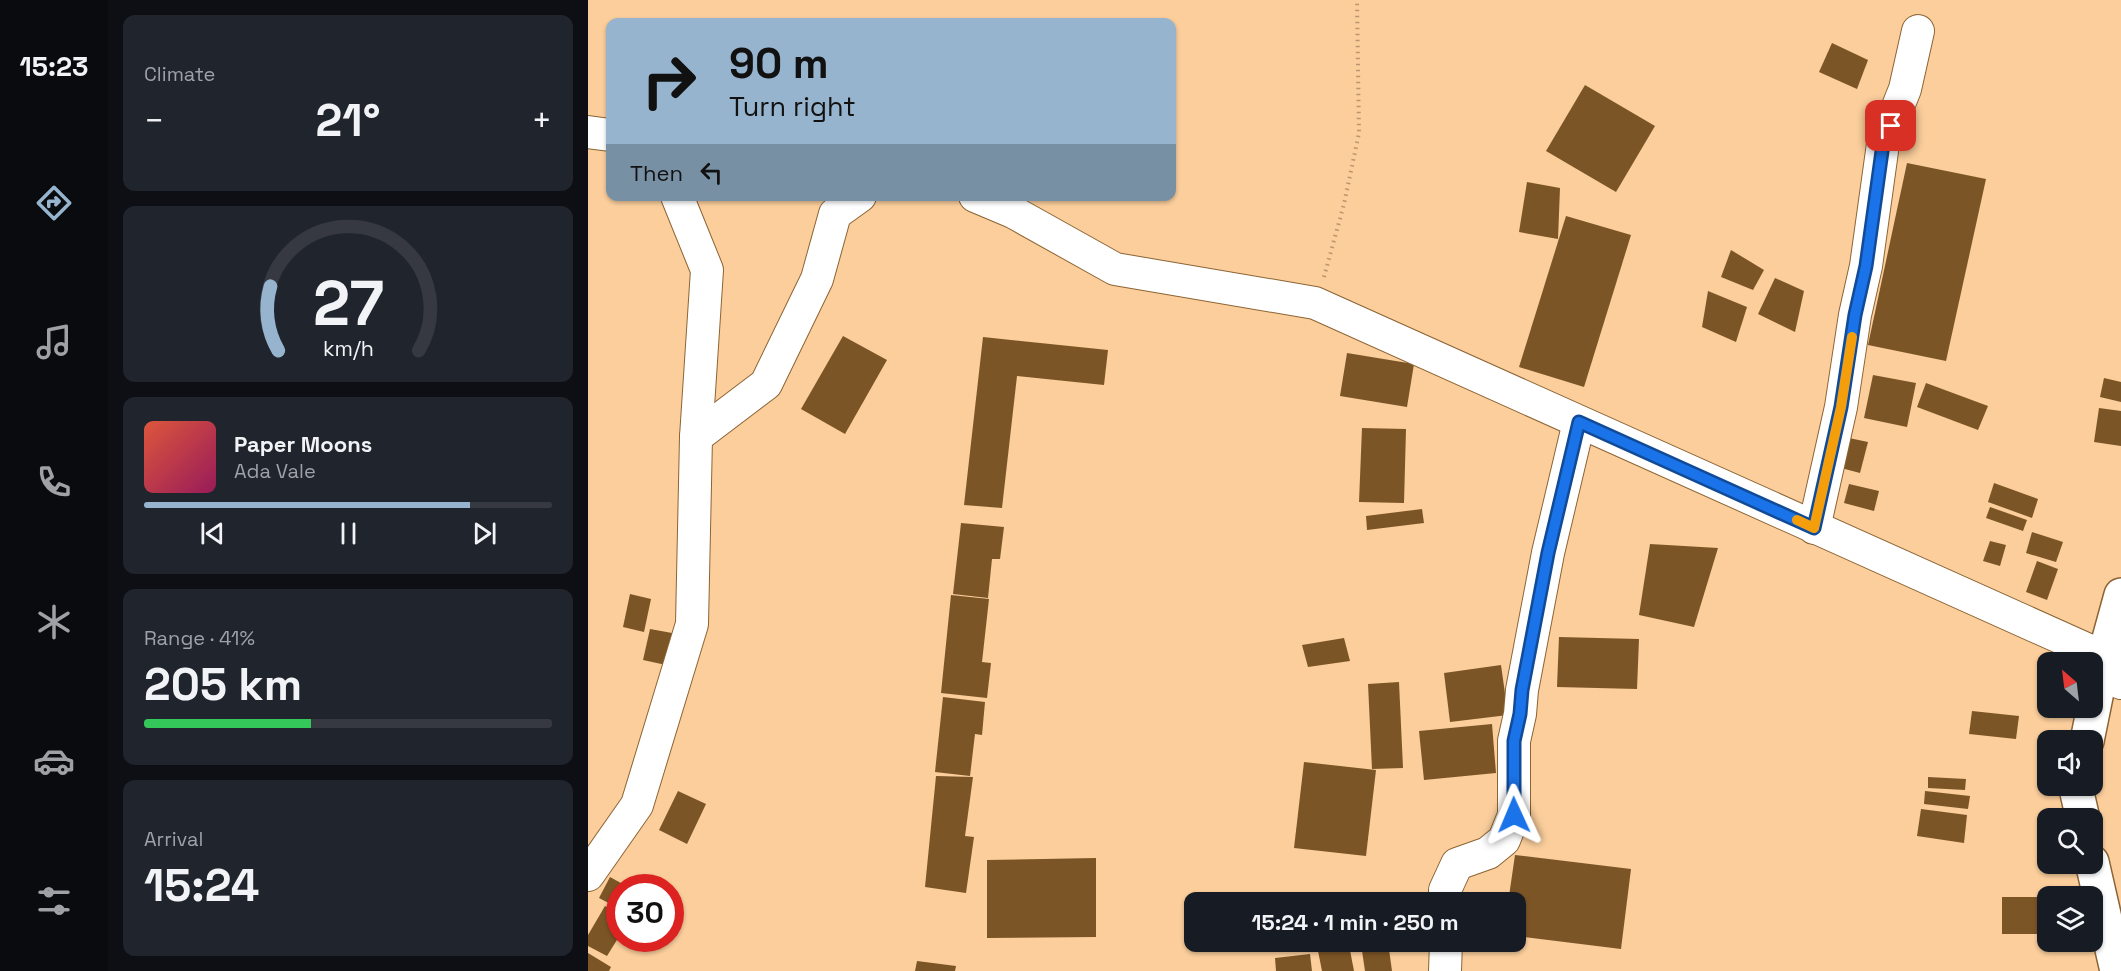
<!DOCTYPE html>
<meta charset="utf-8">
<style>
body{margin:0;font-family:"Space Grotesk",sans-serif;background:#20242c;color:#f1f3f6;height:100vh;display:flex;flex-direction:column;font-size:22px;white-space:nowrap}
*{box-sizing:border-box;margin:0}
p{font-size:20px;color:#9ea1a6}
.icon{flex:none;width:33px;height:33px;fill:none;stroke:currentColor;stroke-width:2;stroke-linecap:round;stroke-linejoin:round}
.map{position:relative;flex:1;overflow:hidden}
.sheet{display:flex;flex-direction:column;gap:15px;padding:15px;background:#0d0f14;width:480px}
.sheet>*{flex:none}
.top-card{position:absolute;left:18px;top:18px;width:570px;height:183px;border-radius:12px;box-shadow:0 2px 4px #0004;background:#97b4ce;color:#111;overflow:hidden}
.needle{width:39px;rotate:332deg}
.fabs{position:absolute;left:1449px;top:652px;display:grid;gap:12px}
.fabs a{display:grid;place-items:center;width:66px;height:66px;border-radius:12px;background:#171b24;box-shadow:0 2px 4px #0004;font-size:30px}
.speed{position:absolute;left:18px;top:874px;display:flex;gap:12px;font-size:30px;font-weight:700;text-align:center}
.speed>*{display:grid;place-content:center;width:78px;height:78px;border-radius:50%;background:#171b24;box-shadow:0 2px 4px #0004;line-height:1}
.speed .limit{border:9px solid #d22;background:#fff;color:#111}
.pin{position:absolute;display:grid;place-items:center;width:51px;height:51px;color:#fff;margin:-26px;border-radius:12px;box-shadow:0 3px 9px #0006}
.me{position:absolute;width:66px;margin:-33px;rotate:359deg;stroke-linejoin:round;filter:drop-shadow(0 0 4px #0008)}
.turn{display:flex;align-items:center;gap:21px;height:126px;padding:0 24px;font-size:27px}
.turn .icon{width:78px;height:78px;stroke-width:2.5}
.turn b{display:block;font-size:42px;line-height:51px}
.then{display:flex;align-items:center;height:57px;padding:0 24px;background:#0003;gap:12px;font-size:22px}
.big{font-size:45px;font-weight:700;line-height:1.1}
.sheet .widget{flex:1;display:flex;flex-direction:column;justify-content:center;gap:9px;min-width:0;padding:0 21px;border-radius:12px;background:#20242c}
.sheet .dial{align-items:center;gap:0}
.dial svg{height:156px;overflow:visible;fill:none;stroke:#363941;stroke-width:7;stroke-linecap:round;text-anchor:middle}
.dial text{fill:#f1f3f6;stroke:none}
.song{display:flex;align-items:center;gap:18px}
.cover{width:72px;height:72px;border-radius:9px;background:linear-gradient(135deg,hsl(10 70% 55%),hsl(330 70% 35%))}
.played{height:6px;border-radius:3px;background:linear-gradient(90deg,#97b4ce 80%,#363941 80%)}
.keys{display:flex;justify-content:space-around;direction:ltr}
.heat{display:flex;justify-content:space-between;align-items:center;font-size:33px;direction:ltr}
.charge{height:9px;border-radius:4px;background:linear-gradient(90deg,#34c759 41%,#363941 0)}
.trip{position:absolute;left:596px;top:892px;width:342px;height:60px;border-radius:12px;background:#171b24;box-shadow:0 2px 4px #0004;font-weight:700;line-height:60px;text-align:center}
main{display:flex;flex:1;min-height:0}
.dock{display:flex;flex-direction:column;width:108px;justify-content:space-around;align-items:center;background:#090b0e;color:#9ea1a6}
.dock .icon{width:42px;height:42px}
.dock .current{color:#97b4ce}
.dock b{font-size:27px;color:#f1f3f6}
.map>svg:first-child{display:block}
</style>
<main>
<nav class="dock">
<b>15:23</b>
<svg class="icon current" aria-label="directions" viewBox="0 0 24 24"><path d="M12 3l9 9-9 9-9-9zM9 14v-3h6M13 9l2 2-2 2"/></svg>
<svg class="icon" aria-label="music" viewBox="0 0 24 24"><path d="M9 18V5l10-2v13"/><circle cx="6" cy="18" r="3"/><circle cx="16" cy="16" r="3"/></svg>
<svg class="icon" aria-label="phone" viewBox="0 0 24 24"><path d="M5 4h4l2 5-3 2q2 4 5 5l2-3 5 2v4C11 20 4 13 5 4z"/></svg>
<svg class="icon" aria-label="climate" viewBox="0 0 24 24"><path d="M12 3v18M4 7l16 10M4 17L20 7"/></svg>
<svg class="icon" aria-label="car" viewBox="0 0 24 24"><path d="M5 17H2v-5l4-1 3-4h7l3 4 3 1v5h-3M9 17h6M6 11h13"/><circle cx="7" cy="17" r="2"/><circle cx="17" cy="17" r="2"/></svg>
<svg class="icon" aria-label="filters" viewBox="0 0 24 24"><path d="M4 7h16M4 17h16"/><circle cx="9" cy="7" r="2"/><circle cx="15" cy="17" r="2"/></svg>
</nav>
<section class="sheet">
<div class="widget"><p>Climate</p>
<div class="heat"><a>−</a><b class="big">21°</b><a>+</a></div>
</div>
<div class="widget dial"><svg viewBox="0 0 100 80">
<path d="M14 69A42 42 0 1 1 86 69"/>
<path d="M14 69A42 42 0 0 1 10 36" stroke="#97b4ce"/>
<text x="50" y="56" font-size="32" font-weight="700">27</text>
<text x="50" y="72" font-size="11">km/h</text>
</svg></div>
<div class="widget">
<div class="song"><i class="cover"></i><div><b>Paper Moons</b><p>Ada Vale</p></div></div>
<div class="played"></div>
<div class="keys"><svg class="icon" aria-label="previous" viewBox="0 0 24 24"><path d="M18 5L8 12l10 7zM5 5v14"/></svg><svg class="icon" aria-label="pause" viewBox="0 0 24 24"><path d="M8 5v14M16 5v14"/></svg><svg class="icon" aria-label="next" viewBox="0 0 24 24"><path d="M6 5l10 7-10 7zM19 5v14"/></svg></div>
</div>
<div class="widget"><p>Range · 41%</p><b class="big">205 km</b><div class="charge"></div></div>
<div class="widget"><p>Arrival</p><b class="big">15:24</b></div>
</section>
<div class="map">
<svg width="1533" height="971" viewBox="0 0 1533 971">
<rect width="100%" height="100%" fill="#fbce9c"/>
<!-- building -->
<g fill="#7c5526">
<path d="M 1244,43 L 1280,60 L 1269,89 L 1231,72 Z"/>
<path d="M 997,85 L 1067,126 L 1028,192 L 958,151 Z"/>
<path d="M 1319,163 L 1398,179 L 1358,361 L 1280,345 Z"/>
<path d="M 939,182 L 972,188 L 970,239 L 931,232 Z"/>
<path d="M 978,216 L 1043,235 L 996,387 L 931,367 Z"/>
<path d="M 1143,250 L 1176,270 L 1165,290 L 1133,277 Z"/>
<path d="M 1187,278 L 1216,291 L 1207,332 L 1170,314 Z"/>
<path d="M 1120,291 L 1159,307 L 1148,342 L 1114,327 Z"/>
<path d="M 255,336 L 299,360 L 257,434 L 213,409 Z"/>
<path d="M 395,337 L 520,350 L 516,385 L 429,376 L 414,508 L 376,505 Z"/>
<path d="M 759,353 L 826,364 L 819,407 L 752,396 Z"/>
<path d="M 1285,375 L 1328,383 L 1319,427 L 1276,418 Z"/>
<path d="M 1516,378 L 1533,382 L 1533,402 L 1512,397 Z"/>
<path d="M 1338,383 L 1400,406 L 1390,430 L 1329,407 Z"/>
<path d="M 1511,408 L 1533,411 L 1533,446 L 1506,442 Z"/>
<path d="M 774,428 L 818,429 L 816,503 L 771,502 Z"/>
<path d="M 1261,438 L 1280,442 L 1272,473 L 1253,468 Z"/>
<path d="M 1406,483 L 1450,499 L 1444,518 L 1400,502 Z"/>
<path d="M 1261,484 L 1291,491 L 1286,511 L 1256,503 Z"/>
<path d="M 1402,507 L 1439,520 L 1435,531 L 1398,518 Z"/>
<path d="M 834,509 L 836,523 L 779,530 L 778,516 Z"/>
<path d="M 373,523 L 416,527 L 412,559 L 404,559 L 400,598 L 365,594 Z"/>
<path d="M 1444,532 L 1475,542 L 1468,562 L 1438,553 Z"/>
<path d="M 1402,541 L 1418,545 L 1412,566 L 1395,561 Z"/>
<path d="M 1062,544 L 1130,548 L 1106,627 L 1051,615 Z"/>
<path d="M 1449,561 L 1470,569 L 1459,600 L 1438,592 Z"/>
<path d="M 42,594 L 63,599 L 56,632 L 35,627 Z"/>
<path d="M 363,595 L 401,599 L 394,662 L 403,663 L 399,698 L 353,693 Z"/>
<path d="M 62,629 L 84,633 L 78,665 L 55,660 Z"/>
<path d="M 971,637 L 1051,639 L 1049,689 L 969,687 Z"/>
<path d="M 756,638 L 762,661 L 720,667 L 714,645 Z"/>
<path d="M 913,665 L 920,715 L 862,722 L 856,673 Z"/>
<path d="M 811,682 L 815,768 L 784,769 L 780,684 Z"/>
<path d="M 355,697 L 397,702 L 394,735 L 387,734 L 382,776 L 347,772 Z"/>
<path d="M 1384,711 L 1431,716 L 1428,739 L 1381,734 Z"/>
<path d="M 904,724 L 908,773 L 836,780 L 831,731 Z"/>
<path d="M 716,762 L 788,770 L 778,856 L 706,848 Z"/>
<path d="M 348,776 L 385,777 L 377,836 L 386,837 L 378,893 L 337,887 Z"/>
<path d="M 1340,777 L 1378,779 L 1377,790 L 1340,788 Z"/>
<path d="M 90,791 L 118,804 L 99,844 L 71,830 Z"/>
<path d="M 1337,791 L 1382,796 L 1380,809 L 1336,804 Z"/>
<path d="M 1333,809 L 1379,815 L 1376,843 L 1329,836 Z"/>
<path d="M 927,855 L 1043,869 L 1033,949 L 927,936 L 927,903 L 920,903 Z"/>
<path d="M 508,858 L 508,937 L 399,938 L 399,860 Z"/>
<path d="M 22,877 L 42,888 L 32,888 L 32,909 L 11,898 Z"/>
<rect x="1414" y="897" width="43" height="37"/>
<path d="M 17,906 L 32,914 L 32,935 L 19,956 L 0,946 L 0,935 Z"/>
<path d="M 800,942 L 804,971 L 777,971 L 773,944 Z"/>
<path d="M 761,945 L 766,971 L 734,971 L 730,951 Z"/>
<path d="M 0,953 L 23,967 L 21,971 L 0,971 Z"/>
<path d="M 722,954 L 724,971 L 688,971 L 687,958 Z"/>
<path d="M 329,961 L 368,966 L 367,971 L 327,971 Z"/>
</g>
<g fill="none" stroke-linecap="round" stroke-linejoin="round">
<!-- minor casing -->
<g stroke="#8c6434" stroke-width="34">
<g id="minor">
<path d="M 0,132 L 22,135"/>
<path d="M 387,196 L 425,212 L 527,269 L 727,303 L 1516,657 L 1533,683"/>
<path d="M 108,437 L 178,384 L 229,279 L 247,214 L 272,196"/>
<path d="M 1226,528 L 1253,407 L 1267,315 L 1278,266 L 1295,144 L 1317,89 L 1330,31"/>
<path d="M 0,875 L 49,805 L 104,624 L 108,437 L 119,270 L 89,196"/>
<path d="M 857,903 L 857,890 L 869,864 L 900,853 L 916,840 L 926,815 L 926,741 L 932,714 L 934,690 L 960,553 L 991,422"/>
<path d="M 857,971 L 858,942"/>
</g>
</g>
<!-- tertiary casing -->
<g stroke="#8c6434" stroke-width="36">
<g id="tertiary">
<path d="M 1499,741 L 1516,657 L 1533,595"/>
<path d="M 1491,786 L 1489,793 L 1495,819"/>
<path d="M 1504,862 L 1529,971"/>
</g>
</g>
<!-- path -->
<path stroke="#ba956d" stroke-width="4" stroke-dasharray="1.5 4.5" stroke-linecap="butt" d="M 736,277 L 756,204 L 771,133 L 769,0"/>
<!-- minor -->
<use href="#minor" stroke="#fff" stroke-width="32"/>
<!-- tertiary -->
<use href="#tertiary" stroke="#fff" stroke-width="33"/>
</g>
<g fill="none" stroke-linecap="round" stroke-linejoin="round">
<!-- route casing -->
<g stroke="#114b97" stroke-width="15">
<path id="route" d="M 926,815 L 926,741 L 932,714 L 934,690 L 960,553 L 991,422 L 1226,528 L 1253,407 L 1267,315 L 1278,266 L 1295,144 L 1303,126"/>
</g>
<!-- route -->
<use href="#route" stroke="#1a73e8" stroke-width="10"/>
<!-- slow -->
<path stroke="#f59e0b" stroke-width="10" d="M 1209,520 L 1226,528 L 1253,407 L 1264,337"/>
</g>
</svg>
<div class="fabs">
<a><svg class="needle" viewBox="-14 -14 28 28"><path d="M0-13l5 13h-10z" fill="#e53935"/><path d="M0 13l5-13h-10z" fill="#9ea1a6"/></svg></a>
<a><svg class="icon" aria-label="sound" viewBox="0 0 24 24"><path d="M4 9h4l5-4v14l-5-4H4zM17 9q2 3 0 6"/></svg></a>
<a><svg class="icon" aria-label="search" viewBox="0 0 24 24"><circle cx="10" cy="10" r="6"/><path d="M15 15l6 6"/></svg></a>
<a><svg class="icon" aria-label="layers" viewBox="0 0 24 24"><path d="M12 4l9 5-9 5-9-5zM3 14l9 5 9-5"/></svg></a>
</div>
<div class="speed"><div class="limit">30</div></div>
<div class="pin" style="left:1303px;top:126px;background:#d93025"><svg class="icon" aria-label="arrive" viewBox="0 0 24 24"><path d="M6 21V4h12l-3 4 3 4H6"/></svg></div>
<svg class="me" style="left:926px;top:815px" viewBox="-20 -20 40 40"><path d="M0-17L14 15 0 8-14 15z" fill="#1a73e8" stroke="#fff" stroke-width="4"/></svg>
<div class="trip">15:24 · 1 min · 250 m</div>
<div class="top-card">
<div class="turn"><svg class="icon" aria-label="right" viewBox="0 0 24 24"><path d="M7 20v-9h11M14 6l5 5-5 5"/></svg><div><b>90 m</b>Turn right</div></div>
<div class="then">Then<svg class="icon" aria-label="left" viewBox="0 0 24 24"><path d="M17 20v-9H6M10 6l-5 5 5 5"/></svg></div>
</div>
</div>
</main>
